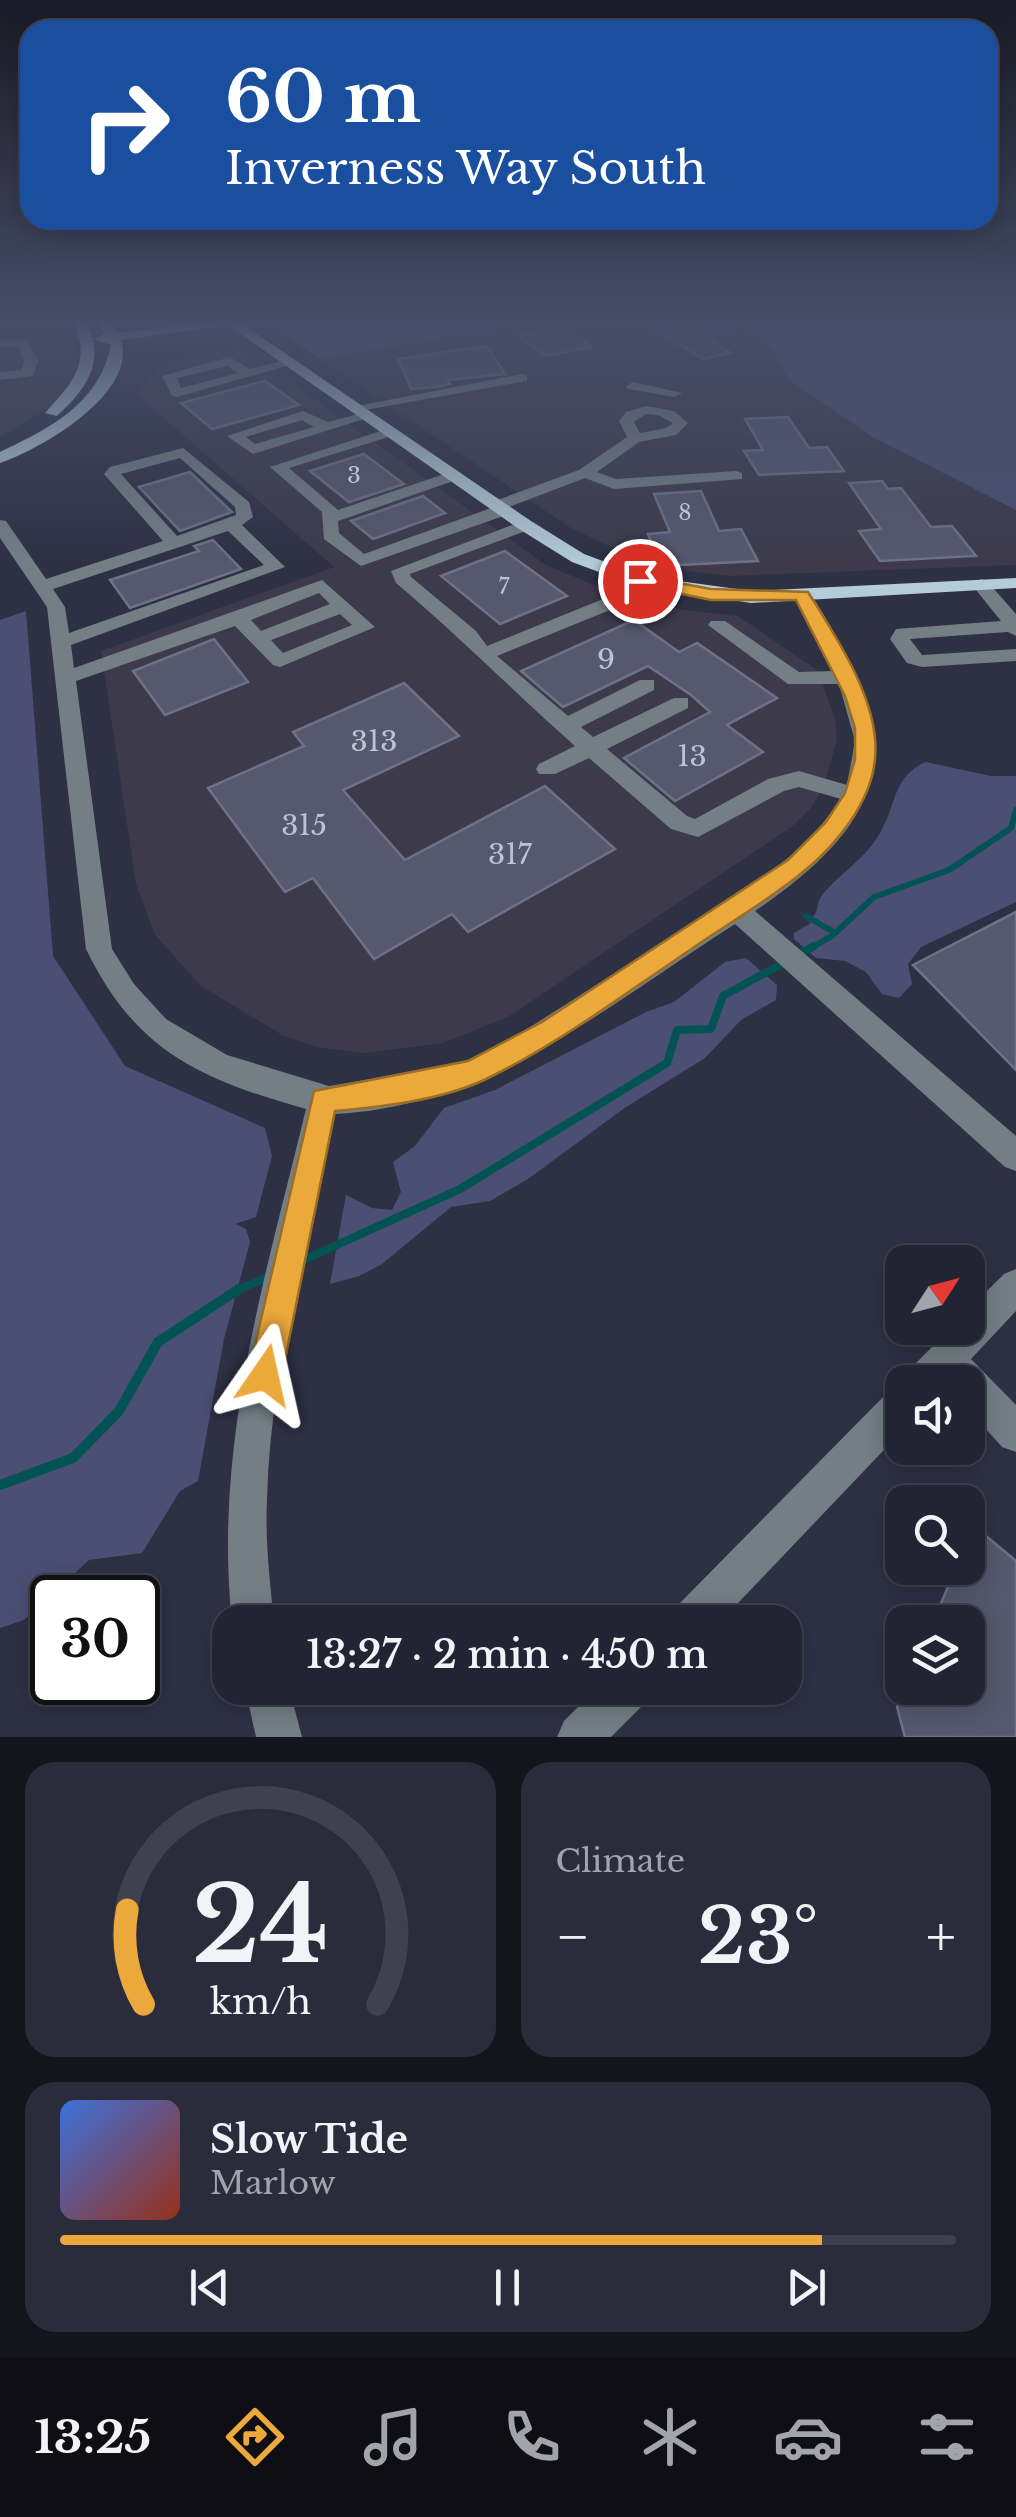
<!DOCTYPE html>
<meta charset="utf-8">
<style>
body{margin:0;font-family:"Libre Baskerville",serif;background:#2a2c3b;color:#f1f3f6;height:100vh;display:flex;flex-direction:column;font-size:38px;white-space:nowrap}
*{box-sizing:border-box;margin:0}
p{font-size:32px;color:#a2a4ac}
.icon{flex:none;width:55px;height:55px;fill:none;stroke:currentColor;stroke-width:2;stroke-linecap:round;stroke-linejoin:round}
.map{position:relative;height:1737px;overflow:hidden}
.side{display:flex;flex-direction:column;gap:25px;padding:25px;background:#13141c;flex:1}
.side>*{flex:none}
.banner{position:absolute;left:20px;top:20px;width:978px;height:210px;border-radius:30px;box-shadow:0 5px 25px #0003,0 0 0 2px #3f414e;background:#1a4fa0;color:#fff;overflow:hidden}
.needle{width:65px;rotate:54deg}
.controls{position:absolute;left:885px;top:1245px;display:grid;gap:20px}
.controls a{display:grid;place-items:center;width:100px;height:100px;border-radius:20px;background:#222433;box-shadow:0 5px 25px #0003,0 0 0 2px #3f414e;font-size:50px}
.speed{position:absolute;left:30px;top:1575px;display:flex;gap:20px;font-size:50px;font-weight:700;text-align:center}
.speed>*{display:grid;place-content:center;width:130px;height:130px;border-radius:50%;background:#222433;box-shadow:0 5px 25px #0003,0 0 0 2px #3f414e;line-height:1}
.speed .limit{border:5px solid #111;border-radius:15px;background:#fff;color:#111}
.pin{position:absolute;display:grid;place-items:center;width:85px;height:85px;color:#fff;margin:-42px;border:5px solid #fff;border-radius:50%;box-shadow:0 2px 10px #0007}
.me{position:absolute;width:110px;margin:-55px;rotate:11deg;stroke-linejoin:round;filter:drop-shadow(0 0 8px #0008)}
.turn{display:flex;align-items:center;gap:35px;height:210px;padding:0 40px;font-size:45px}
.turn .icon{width:130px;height:130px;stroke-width:2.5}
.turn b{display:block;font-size:70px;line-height:85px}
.big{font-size:75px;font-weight:600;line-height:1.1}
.side .tile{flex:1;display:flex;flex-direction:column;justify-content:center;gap:15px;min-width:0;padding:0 35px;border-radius:30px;background:#2a2c3b}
.side .dial{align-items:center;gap:0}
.dial svg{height:260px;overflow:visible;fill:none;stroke:#3f414e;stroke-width:7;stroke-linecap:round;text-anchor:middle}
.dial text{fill:#f1f3f6;stroke:none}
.song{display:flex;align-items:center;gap:30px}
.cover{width:120px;height:120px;border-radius:15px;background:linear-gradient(135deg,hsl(220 70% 55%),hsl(10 70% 35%))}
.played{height:10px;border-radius:5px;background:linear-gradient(90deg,#eca93b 85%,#3f414e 85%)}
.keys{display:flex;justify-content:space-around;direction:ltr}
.heat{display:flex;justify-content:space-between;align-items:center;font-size:55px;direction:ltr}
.side .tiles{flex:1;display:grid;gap:25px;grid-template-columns:1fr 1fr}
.tile:last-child{grid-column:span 2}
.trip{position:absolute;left:212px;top:1605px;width:590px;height:100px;border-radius:30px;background:#222433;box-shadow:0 5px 25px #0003,0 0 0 2px #3f414e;font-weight:600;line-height:100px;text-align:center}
.menu{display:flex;height:160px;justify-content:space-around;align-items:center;background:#0e0e14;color:#a2a4ac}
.menu .icon{width:70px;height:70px}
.menu .current{color:#eca93b}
.menu b{font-size:45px;color:#f1f3f6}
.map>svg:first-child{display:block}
</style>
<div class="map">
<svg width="1016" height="1737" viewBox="0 0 1016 1737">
<rect width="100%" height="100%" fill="#2e3044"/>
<!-- commercial -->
<g fill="#3c3a4b">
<path d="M 0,323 L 63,323 L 79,355 L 79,367 L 73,384 L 53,405 L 0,437 Z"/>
<path d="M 532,323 L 739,323 L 773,350 L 788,379 L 874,438 L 1016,510 L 1016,565 L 729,576 L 653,567 L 571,528 L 319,359 Z"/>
<path d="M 240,346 L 546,565 L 618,595 L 677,609 L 738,616 L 817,670 L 835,718 L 837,740 L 824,785 L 811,808 L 794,825 L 508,1017 L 443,1043 L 364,1053 L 321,1048 L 282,1035 L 201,986 L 155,935 L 136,884 L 101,651 L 334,567 L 136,394 L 159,366 Z"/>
</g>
<!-- green -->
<g fill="#4c4f74">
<path d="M 275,323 L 533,323 L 319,359 L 272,325 Z"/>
<path d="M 739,323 L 1016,323 L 1016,510 L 874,438 L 788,379 L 773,350 Z"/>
<path d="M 26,611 L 53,956 L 125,1066 L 265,1128 L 272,1156 L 256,1217 L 235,1224 L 246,1229 L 250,1242 L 224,1339 L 198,1481 L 180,1491 L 142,1553 L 89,1560 L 24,1620 L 0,1628 L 0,620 Z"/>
<path d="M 926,762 L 991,776 L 1016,776 L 1016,902 L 921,947 L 908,964 L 912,984 L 899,998 L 882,994 L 866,972 L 845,961 L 816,958 L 794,939 L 794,933 L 811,923 L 804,917 L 814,916 C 819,908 817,902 822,895 C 841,872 867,858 881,831 C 897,803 893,776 926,762 Z"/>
<path d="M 746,958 L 777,985 L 776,1000 L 741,1020 L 705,1058 L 626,1107 L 528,1179 L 490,1201 L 451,1207 L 382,1264 L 359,1276 L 330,1284 L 346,1195 L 372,1208 L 392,1210 L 401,1192 L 393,1162 L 415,1146 L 444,1108 L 495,1090 L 646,1012 L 674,1002 L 725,962 Z"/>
</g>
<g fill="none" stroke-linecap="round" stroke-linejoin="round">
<!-- stream-far2 -->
<g stroke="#035354" stroke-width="6">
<path d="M 806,916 L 835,933"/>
<path d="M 809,949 L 832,936 L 874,897 L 949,870 L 1011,828 L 1016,810"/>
</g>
<!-- stream-far1 -->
<g stroke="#035354" stroke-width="8">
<path d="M 796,956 L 814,946"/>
<path d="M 295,1264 L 460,1189 L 667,1063 L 677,1030 L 711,1029 L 723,996 L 785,962"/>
<path d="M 234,1292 L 270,1276"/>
</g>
<!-- stream -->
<path stroke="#035354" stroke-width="10" d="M 0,1485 L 73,1458 L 119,1411 L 158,1342 L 239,1289"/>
</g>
<!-- building -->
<g fill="#55586e" stroke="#6e7188" stroke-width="2.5">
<path d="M 644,323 L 732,323 L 733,331 L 704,337 L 731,353 L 703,359 Z"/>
<path d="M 565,327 L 592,347 L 545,356 L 518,336 Z"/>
<path d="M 487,346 L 505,374 L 448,380 L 450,384 L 437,387 L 411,389 L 398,359 Z"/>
<path d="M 265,381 L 299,405 L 212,429 L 181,403 Z"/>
<path d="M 788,417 L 809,448 L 827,447 L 844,471 L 759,475 L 744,451 L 763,450 L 745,419 Z"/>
<path d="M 364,454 L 404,484 L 349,502 L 310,471 Z"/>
<path d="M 190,472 L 232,512 L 180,531 L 139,487 Z"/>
<path d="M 882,481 L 888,489 L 901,488 L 931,527 L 952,526 L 976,556 L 880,561 L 859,531 L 881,529 L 849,483 Z"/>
<path d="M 701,491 L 719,531 L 741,529 L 758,561 L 660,566 L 648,534 L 670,532 L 654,494 Z"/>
<path d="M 423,496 L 445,513 L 373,539 L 351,521 Z"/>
<path d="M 213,540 L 241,569 L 130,608 L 110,580 L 199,551 L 194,546 Z"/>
<path d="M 505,551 L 567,596 L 500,624 L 441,576 Z"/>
<path d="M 634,620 L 679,652 L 697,643 L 777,698 L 727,725 L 763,752 L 675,801 L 624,758 L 710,712 L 691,695 L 648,666 L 563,707 L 521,671 Z"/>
<path d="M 214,639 L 248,682 L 165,715 L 133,671 Z"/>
<path d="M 404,683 L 459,736 L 343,790 L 405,860 L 545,786 L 615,849 L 468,932 L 452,914 L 374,959 L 313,878 L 285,892 L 208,788 L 304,746 L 293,732 Z"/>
<path d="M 1016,912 L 1016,1070 L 913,965 Z"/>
<path d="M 974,1526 L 1016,1561 L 1016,1737 L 905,1737 L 897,1707 L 905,1688 L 968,1688 L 968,1622 L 933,1622 L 956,1568 L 968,1568 L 968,1541 Z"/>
</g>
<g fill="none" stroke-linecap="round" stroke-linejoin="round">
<!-- minor -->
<g fill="#737f85" fill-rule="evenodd">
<path d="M 0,338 L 28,341 L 38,361 L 33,376 L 0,380 L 0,372 L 22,370 L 24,361 L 19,347 L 0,346 Z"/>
<path d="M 230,357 L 250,369 L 290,359 L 297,363 L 177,397 L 172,396 L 162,376 ZM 228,366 L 238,373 L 181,388 L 177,378 Z"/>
<path d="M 522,374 L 527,375 L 527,381 L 354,412 L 347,408 Z"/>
<path d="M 633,382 L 682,393 L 675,397 L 628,389 L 626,386 Z"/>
<path d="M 646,406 L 674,411 L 688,423 L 676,435 L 639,442 L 597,472 L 616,479 L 736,471 L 742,473 L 742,479 L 614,489 L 585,478 L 509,507 L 509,514 L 361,566 L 324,539 L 322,512 L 270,467 L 390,428 L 397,432 L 395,435 L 289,468 L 338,510 L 447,473 L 459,473 L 459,479 L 338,521 L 339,533 L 364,554 L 491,508 L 492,502 L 579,470 L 627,437 L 619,421 L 626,412 ZM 646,414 L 658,415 L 673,423 L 666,428 L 640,433 L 634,422 Z"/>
<path d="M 303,411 L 328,422 L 366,412 L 373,416 L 253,454 L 227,436 ZM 302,420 L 314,427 L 255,444 L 246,437 Z"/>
<path d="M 183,448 L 249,502 L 253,517 L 242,525 L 285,567 L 71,645 L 74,668 L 322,580 L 375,627 L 280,667 L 273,665 L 235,626 L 76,681 L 112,949 L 134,984 L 166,1019 L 227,1055 L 329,1086 L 436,1068 L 465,1061 L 519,1034 L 756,884 L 810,840 L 841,799 L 799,787 L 784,791 L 698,837 L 671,829 L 589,758 L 555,774 L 539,774 L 536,769 L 539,764 L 575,746 C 514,692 458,635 396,583 L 391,571 L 525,520 L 531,521 L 531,529 L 410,574 L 411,577 L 476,631 L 487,646 L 613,595 L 634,577 L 646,577 L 646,585 L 627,603 L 497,656 L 568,716 L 640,680 L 654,680 L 654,690 L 581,727 L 593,737 L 674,698 L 688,698 L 688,708 L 607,749 L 687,816 L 695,819 L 768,779 L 799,771 L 847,785 L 855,741 L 839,684 L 788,684 L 708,625 L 711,621 L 725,621 L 799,672 L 834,671 L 793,595 L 802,589 L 809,591 C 901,736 905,809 755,911 L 1016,1136 L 1016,1171 L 1005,1167 L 735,924 C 609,1004 491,1107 335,1114 C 308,1241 270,1370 267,1500 C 265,1542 270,1581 274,1622 L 232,1622 C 213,1446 265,1278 306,1109 C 200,1079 136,1052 86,949 L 47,607 L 0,538 L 0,520 L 6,521 L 46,579 L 163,541 L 104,474 L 110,467 ZM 180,458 L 235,507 L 236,515 L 177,536 L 121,474 ZM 228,531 L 264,565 L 69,633 L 65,607 L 53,589 ZM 319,593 L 330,604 L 261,631 L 251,620 ZM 340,614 L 352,625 L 283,653 L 271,640 Z"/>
<path d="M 981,579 L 987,581 L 1016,614 L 1016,636 L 1008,632 L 910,639 L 922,655 L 1016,649 L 1016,661 L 922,667 L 907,663 L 890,639 L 896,629 L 1001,621 L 972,585 Z"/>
<path d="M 1016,1269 L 1016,1311 L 971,1359 L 1016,1405 L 1016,1452 L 1002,1447 L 968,1409 L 968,1382 L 904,1382 L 910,1369 L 951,1328 L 968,1328 L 968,1310 L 1004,1274 Z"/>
<path d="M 902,1385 L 902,1431 L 720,1622 L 670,1622 L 676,1607 L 889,1391 Z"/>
<path d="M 245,1688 L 289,1688 L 302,1737 L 256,1737 Z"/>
<path d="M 597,1688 L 650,1688 L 644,1704 L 611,1737 L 557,1737 L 564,1721 Z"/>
</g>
<!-- major -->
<path fill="#b4ccd8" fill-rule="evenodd" d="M 74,323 L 86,323 L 93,339 L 105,334 L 99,323 L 111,323 L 117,333 L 194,323 L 241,323 L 531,521 L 584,554 L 643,576 L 751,591 L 1016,578 L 1016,588 L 751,603 L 634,585 L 572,562 L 519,529 L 228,325 L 121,340 C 138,393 41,449 0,463 L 0,452 C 50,428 99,404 111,345 L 93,339 C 100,372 80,395 57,416 L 45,413 C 71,384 92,364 74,323 Z"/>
</g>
<!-- sky -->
<linearGradient id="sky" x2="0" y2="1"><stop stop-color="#191a25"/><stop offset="0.57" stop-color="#464e67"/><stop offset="1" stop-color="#464e67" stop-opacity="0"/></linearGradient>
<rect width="1016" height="566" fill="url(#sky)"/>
<!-- route -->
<path fill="#eca93b" stroke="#996e26" stroke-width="2.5" d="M 640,576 L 711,589 L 808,592 C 836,637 881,703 875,759 C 871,803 836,845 803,872 C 768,901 727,924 690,950 C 623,995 557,1045 484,1080 C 441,1100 382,1107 335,1111 L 282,1375 L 277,1387 L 265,1392 L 253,1387 L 248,1375 L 314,1091 L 468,1061 L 542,1022 L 788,860 L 826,822 L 845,793 L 855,760 L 855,728 L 845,696 L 796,600 L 711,600 L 634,584 L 634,577 Z"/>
<g text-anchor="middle" stroke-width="10" stroke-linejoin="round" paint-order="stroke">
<!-- far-number labels -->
<g font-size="22" fill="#c0c2d2">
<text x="354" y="483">3</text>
<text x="685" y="520">8</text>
<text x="504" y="594">7</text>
</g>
<!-- number labels -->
<g font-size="28" fill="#c0c2d2">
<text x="606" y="669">9</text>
<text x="374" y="751">313</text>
<text x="692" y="766">13</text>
<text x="304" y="835">315</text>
<text x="510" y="864">317</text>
</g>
</g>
</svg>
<div class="controls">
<a><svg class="needle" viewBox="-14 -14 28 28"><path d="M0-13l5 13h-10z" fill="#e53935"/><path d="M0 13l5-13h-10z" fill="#a2a4ac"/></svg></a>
<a><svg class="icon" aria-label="sound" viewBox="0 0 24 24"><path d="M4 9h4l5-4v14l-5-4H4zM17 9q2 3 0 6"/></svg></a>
<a><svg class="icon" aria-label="search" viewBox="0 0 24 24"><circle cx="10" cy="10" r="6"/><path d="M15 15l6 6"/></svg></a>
<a><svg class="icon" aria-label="layers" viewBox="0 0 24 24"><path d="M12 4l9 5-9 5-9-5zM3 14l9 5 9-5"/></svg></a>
</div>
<div class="speed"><div class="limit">30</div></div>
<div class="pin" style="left:640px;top:581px;background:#d93025"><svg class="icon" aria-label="arrive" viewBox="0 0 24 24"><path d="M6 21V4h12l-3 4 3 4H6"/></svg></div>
<svg class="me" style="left:265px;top:1375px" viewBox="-20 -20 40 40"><path d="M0-17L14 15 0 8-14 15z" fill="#eca93b" stroke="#fff" stroke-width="4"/></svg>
<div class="trip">13:27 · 2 min · 450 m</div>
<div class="banner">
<div class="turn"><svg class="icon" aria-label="right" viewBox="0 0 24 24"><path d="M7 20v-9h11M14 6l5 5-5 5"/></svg><div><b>60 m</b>Inverness Way South</div></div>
</div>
</div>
<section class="side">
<div class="tiles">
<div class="tile dial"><svg viewBox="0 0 100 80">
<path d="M14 69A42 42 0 1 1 86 69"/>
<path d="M14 69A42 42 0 0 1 9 40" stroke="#eca93b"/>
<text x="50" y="56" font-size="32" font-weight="700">24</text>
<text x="50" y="72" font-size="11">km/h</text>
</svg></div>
<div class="tile"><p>Climate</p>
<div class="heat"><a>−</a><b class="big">23°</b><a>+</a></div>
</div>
<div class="tile">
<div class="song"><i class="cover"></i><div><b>Slow Tide</b><p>Marlow</p></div></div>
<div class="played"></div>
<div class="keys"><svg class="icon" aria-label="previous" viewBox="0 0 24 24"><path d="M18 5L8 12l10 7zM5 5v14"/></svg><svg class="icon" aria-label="pause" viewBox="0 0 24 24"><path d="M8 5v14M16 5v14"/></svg><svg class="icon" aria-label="next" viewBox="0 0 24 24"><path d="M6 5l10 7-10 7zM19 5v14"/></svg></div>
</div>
</div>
</section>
<nav class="menu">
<b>13:25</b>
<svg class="icon current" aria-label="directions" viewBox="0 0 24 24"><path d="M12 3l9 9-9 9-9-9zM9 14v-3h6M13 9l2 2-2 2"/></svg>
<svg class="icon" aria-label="music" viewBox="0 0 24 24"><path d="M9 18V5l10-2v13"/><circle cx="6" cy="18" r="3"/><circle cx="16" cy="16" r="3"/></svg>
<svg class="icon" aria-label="phone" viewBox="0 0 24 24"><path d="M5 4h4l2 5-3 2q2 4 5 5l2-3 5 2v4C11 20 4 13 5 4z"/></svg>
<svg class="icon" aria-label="climate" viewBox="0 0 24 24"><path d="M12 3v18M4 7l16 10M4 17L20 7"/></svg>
<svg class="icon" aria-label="car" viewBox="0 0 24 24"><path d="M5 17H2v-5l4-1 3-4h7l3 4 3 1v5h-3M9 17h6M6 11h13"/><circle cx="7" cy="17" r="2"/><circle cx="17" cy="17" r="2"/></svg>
<svg class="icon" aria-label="filters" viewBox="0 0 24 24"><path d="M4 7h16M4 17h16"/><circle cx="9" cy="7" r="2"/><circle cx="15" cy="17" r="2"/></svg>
</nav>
